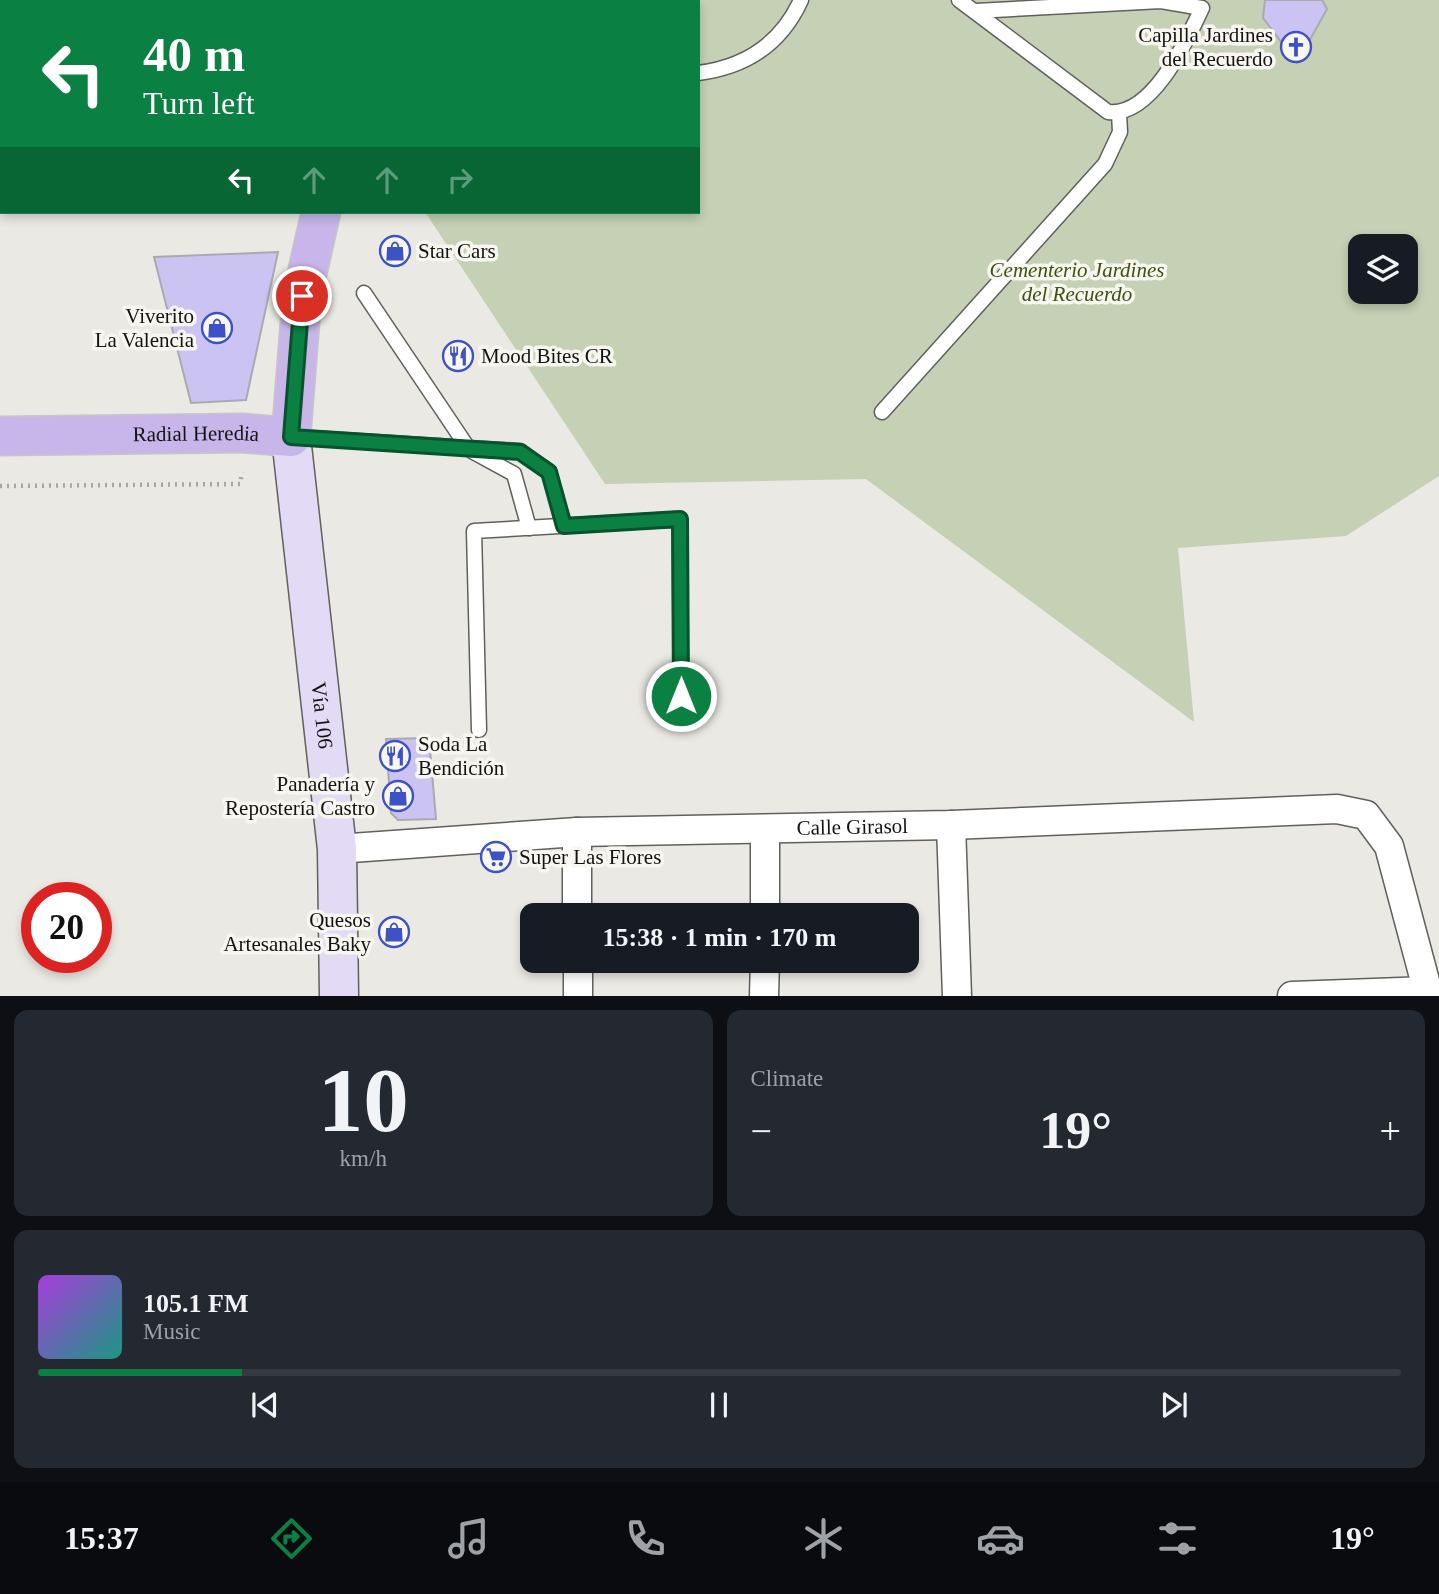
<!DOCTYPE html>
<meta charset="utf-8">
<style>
body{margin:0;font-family:Georgia,serif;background:#242831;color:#f1f3f6;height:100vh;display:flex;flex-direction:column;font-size:26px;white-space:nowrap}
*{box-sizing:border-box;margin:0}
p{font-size:23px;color:#9ea1a6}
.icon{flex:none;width:38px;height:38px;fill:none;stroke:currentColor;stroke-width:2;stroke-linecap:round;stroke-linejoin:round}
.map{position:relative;height:996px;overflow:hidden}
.side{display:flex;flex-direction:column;gap:14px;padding:14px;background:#0d0f14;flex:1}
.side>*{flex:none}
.banner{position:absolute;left:0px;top:0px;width:700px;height:214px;box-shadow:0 4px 10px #0003;background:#0b8043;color:#fff;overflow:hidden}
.fabs{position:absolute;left:1348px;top:234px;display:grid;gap:14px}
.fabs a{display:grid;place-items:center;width:70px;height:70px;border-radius:14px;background:#171b24;box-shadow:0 4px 10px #0003;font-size:35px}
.speed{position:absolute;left:21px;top:882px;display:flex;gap:14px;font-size:35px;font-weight:700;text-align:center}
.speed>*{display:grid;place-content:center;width:91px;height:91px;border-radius:50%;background:#171b24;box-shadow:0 4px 10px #0003;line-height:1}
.speed .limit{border:10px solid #d22;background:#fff;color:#111}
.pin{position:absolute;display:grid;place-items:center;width:60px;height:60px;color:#fff;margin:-30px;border:4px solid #fff;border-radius:50%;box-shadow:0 2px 7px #0007}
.me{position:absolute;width:77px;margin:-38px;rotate:0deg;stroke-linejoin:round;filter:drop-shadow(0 0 5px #0008)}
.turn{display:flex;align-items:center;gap:24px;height:147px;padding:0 28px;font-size:32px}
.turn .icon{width:91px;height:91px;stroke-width:2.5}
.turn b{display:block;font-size:49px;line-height:60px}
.lanes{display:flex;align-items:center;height:66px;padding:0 28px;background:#0003;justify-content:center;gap:35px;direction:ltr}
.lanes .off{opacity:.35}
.big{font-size:52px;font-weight:800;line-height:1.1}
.side .card{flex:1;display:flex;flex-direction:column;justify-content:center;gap:10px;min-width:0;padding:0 24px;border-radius:14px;background:#242831}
.side .dial{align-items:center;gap:0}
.dial b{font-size:91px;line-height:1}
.song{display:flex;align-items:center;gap:21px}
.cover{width:84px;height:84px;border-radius:10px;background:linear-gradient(135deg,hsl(280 70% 55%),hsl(170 70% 35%))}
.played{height:7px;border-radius:4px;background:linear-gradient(90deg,#0b8043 15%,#363941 15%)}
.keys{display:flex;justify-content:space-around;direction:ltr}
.heat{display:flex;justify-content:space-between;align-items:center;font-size:38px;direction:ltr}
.side .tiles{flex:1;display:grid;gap:14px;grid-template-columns:1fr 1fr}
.card:last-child{grid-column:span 2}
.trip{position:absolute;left:520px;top:903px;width:399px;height:70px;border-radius:14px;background:#171b24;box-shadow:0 4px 10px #0003;font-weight:800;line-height:70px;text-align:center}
.tab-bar{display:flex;height:112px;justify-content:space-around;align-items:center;background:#090b0e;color:#9ea1a6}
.tab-bar .icon{width:49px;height:49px}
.tab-bar .current{color:#0b8043}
.tab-bar b{font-size:32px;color:#f1f3f6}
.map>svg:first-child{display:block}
</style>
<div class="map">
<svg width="1439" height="996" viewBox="0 0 1439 996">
<rect width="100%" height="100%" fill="#eae9e4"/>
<!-- green -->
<path fill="#c5d0b5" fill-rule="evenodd" d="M 427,0 L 1439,0 L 1439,476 L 1346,536 L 1178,548 L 1194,722 L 866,479 L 605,484 L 425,212 L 698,212 L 698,2 ZM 1360,247 L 1405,247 L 1405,292 L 1360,292 Z"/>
<!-- building -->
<g fill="#cbc4f3" stroke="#aaaaae" stroke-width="2">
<path d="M 121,0 L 324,0 L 110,2 Z"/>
<path d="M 1265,0 L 1322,0 L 1327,9 L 1297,63 L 1263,18 Z"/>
<path d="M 0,20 L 2,20 L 0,193 Z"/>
<path d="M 278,252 L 246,400 L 191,403 L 154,257 Z"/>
<path d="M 429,738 L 436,819 L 398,820 L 391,813 L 386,739 Z"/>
</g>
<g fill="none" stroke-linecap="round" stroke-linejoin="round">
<!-- service casing -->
<g stroke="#61605c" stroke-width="17">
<g id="service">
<path d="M 584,0 L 585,2"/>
<path d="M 959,0 L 1108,112 C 1152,117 1186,42 1202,8 L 1161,1 L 976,11"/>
<path d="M 698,73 C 746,67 781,44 801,0"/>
<path d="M 882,412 L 1105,164 L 1120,132 L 1119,113"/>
<path d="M 292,437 L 468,448 L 364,293"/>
<path d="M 468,448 L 520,451 L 549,472 L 564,526"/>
<path d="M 472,451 L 514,474 L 529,528"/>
<path d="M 479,730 L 474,531 L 680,519 L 681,721"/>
</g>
</g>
<!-- minor casing -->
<g stroke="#61605c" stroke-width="31">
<g id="minor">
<path d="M 951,825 L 957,996"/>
<path d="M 577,832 L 577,915"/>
<path id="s1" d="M 337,849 L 577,832 L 951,825 L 1337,809 L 1366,815 L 1389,846 L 1429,996"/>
<path d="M 765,915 L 765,830"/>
<path d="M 578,961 L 578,996"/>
<path d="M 764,996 L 765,961"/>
<path d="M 1292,996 L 1428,991"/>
</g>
</g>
<!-- secondary casing -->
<g stroke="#61605c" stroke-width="41">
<g id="secondary">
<path id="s2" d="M 291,437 L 337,849 L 339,996"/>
</g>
</g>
<!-- primary casing -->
<g stroke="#c6c6c6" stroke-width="41">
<g id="primary">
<path d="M 370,2 L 371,0"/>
<path id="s3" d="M 0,436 L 242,433 L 291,437 L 302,296 L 321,212"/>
</g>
</g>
<!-- path -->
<path stroke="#a7a7a3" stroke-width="4.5" stroke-dasharray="2 5" stroke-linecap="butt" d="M 0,486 L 240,484 L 242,472"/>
<!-- service -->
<use href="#service" stroke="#fff" stroke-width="14"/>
<!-- minor -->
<use href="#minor" stroke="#fff" stroke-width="28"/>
<!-- secondary -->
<use href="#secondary" stroke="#e3daf5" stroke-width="38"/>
<!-- primary -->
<use href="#primary" stroke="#c8b6eb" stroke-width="38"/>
</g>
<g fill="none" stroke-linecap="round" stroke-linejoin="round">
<!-- route casing -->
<g stroke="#07532c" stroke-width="18">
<path id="route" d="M 302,296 L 291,437 L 520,452 L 549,472 L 564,526 L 680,519 L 681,696"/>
</g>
<!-- route -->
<use href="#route" stroke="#0b8043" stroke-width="12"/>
</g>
<!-- icons -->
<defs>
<g id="church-ring" transform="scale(1.575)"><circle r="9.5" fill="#f7f6f1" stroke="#3d52c5" stroke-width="1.5"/><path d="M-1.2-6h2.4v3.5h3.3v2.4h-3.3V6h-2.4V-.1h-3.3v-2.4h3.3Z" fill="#3d52c5"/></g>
<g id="shop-ring" transform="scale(1.575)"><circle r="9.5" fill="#f7f6f1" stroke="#3d52c5" stroke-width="1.5"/><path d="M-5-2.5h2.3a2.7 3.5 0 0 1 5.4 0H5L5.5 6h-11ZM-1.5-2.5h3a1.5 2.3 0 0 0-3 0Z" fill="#3d52c5"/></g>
<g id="restaurant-ring" transform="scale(1.575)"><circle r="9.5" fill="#f7f6f1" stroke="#3d52c5" stroke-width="1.5"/><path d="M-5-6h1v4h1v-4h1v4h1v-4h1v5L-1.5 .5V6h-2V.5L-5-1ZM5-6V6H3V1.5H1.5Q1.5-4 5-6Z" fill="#3d52c5"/></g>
<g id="supermarket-ring" transform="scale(1.575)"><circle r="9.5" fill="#f7f6f1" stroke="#3d52c5" stroke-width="1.5"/><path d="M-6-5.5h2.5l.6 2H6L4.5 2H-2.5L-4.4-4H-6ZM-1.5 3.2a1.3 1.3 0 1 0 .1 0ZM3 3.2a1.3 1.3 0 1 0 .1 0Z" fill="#3d52c5"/></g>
</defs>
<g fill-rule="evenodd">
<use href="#church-ring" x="1296" y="47"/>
<use href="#shop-ring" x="395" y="251"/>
<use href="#shop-ring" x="217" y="328"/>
<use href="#restaurant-ring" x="458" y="356"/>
<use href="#restaurant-ring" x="395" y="756"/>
<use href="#shop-ring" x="398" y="796"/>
<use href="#supermarket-ring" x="496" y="857"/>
<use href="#shop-ring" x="394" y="932"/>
</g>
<g text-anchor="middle" stroke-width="7" stroke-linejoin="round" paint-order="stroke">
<!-- poi labels -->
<g font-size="21" fill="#131311" stroke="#f7f6f1" text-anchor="end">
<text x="1273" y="42">Capilla Jardines<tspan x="1273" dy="24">del Recuerdo</tspan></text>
<text x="418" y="258" text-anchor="start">Star Cars</text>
<text x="194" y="323">Viverito<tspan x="194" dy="24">La Valencia</tspan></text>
<text x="481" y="363" text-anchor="start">Mood Bites CR</text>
<text x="418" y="751" text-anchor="start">Soda La<tspan x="418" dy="24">Bendición</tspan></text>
<text x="375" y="791">Panadería y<tspan x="375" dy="24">Repostería Castro</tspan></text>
<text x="519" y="864" text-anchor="start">Super Las Flores</text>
<text x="371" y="927">Quesos<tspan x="371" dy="24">Artesanales Baky</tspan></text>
</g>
<!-- park labels -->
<g font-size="21" font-style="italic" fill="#3d520e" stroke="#f7f6f1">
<text x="1077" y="277">Cementerio Jardines<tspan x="1077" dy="24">del Recuerdo</tspan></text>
</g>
<!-- street labels -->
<g font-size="21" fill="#131311" stroke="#f7f6f1">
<text dy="7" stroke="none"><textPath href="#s3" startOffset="196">Radial Heredia</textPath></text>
<text dy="7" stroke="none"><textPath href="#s2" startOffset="280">Vía 106</textPath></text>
<text dy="7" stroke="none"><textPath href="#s1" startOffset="516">Calle Girasol</textPath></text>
</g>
</g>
</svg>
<div class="fabs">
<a><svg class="icon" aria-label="layers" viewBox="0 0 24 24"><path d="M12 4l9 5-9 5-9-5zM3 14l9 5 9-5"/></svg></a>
</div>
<div class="speed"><div class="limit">20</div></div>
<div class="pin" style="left:302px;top:296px;background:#d93025"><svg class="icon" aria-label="arrive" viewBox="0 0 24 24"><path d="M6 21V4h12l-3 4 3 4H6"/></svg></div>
<svg class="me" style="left:681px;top:696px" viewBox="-20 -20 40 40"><circle r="17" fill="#0b8043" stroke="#fff" stroke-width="3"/><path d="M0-11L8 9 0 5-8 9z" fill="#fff"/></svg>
<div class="trip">15:38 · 1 min · 170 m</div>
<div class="banner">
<div class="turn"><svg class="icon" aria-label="left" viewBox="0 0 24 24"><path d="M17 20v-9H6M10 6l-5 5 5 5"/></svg><div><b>40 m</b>Turn left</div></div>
<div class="lanes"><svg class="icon" aria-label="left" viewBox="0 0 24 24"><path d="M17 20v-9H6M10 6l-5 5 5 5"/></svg><svg class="icon off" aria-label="ahead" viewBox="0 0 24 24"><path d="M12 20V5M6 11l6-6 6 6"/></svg><svg class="icon off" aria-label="ahead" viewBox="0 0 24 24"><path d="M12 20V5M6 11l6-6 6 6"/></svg><svg class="icon off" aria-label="right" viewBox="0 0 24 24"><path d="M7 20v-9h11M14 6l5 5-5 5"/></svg></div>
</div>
</div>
<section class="side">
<div class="tiles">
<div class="card dial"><b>10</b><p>km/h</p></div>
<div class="card"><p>Climate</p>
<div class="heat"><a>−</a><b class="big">19°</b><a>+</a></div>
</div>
<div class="card">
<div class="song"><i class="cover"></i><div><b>105.1 FM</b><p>Music</p></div></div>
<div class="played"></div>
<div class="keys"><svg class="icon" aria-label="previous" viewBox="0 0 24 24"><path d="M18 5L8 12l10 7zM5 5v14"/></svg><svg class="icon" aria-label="pause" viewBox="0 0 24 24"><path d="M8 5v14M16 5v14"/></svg><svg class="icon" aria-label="next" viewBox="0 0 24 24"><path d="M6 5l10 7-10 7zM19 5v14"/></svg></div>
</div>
</div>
</section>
<nav class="tab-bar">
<b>15:37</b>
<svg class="icon current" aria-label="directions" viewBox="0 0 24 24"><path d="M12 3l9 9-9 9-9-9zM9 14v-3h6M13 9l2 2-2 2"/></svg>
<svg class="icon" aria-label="music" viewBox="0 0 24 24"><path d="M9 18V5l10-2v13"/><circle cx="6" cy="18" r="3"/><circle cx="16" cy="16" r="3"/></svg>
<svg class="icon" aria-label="phone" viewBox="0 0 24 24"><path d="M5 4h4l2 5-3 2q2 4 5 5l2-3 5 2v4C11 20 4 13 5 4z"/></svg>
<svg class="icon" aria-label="climate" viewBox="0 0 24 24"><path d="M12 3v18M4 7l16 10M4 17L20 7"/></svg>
<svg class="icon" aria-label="car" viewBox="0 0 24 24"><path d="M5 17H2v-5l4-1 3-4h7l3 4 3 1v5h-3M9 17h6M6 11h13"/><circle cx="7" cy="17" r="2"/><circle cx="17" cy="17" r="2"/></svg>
<svg class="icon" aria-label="filters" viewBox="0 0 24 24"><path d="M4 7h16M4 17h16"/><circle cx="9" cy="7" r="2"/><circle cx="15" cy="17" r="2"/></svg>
<b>19°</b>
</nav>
